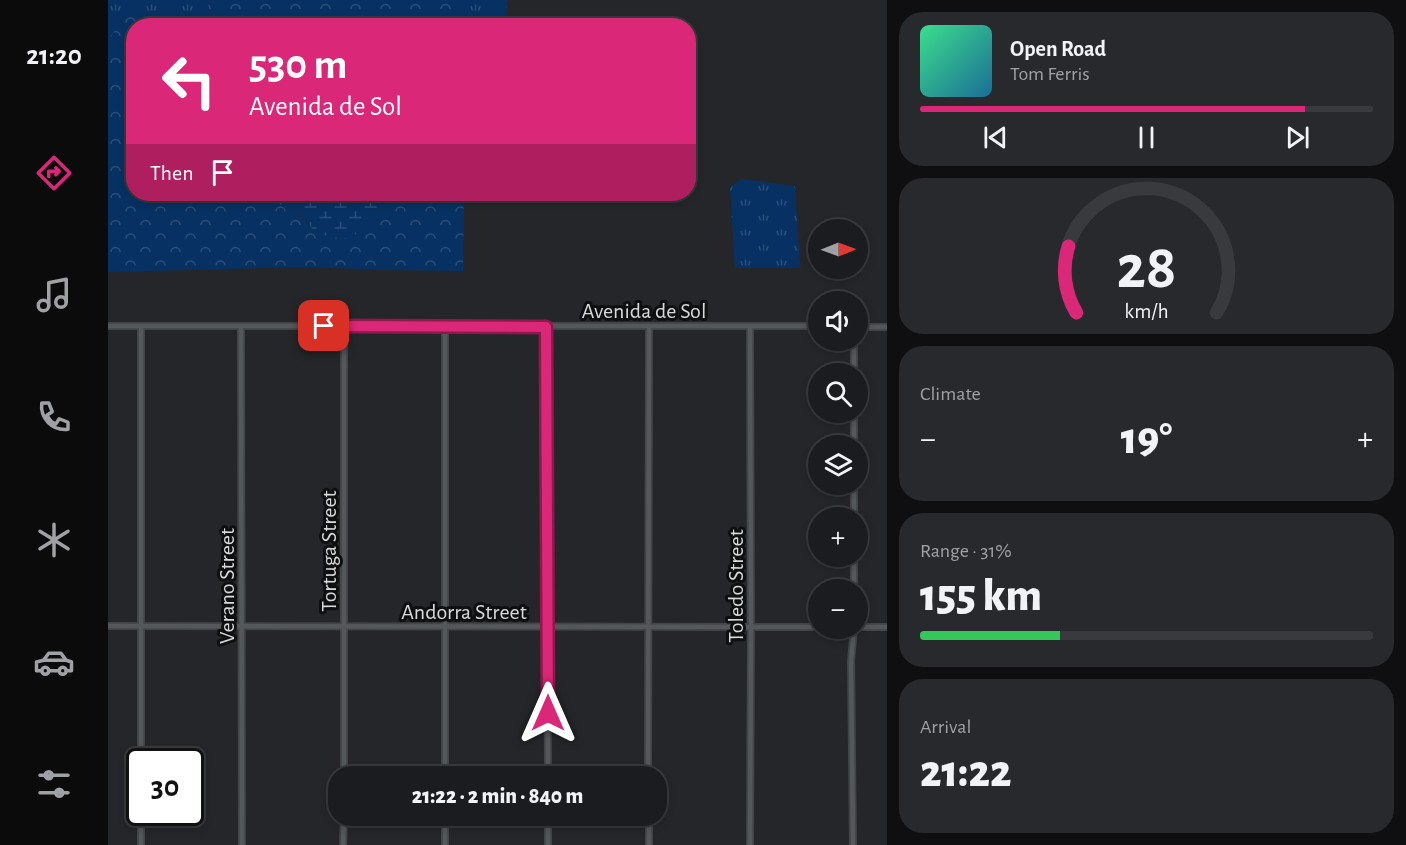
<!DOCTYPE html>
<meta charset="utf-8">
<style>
body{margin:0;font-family:"Alegreya Sans",sans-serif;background:#28292c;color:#f1f3f6;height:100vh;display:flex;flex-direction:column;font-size:22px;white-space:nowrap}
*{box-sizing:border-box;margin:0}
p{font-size:20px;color:#a0a1a4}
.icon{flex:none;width:33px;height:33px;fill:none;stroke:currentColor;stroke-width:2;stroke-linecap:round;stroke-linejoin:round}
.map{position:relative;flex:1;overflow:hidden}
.side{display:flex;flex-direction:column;gap:12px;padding:12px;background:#0f0f11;width:519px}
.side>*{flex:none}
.top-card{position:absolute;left:18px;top:18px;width:570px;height:183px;border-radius:24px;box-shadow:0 3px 9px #0003,0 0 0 2px #393a3d;background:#db2777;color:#fff;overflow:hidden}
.needle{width:39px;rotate:89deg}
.buttons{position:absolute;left:700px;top:219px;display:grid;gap:12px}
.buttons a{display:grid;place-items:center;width:60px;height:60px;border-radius:50%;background:#1b1c1f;box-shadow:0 3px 9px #0003,0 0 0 2px #393a3d;font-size:30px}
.speed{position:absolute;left:18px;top:748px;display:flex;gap:12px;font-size:30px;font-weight:700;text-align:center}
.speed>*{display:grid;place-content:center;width:78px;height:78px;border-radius:50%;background:#1b1c1f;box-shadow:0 3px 9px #0003,0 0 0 2px #393a3d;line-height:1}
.speed .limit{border:3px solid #111;border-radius:9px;background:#fff;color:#111}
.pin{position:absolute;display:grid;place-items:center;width:51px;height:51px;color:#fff;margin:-26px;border-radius:12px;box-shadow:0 3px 9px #0006}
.me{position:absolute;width:66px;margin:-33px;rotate:0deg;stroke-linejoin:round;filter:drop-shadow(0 0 4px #0008)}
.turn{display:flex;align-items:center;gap:21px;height:126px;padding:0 24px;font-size:27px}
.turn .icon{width:78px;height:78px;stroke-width:2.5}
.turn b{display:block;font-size:42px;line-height:51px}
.then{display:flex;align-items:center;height:57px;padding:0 24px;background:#0003;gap:12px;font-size:22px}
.big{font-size:45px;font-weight:800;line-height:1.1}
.side .card{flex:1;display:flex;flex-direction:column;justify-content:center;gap:9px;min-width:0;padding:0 21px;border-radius:24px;background:#28292c}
.side .dial{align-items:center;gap:0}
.dial svg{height:156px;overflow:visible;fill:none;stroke:#393a3d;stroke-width:7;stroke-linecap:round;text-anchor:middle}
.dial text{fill:#f1f3f6;stroke:none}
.song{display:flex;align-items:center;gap:18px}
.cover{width:72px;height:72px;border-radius:9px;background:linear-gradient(135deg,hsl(150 70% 55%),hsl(200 70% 35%))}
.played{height:6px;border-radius:3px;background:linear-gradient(90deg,#db2777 85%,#393a3d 85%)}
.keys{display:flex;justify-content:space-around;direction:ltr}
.heat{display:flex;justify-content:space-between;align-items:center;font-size:33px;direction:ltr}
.charge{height:9px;border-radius:4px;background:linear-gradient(90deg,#34c759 31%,#393a3d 0)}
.trip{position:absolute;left:220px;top:766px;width:339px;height:60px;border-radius:24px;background:#1b1c1f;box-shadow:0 3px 9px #0003,0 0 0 2px #393a3d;font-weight:800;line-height:60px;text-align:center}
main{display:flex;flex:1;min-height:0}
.tab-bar{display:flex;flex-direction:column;width:108px;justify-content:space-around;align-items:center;background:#0b0b0c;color:#a0a1a4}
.tab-bar .icon{width:42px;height:42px}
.tab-bar .active{color:#db2777}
.tab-bar b{font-size:27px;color:#f1f3f6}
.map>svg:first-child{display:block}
</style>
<main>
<nav class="tab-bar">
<b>21:20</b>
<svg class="icon active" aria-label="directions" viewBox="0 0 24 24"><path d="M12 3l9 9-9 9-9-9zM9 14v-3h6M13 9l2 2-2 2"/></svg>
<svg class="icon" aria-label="music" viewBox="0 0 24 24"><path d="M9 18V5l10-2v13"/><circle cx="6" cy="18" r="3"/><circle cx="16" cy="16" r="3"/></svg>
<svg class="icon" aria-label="phone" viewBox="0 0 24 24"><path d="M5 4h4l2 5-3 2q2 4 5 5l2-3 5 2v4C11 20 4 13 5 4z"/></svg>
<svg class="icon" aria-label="climate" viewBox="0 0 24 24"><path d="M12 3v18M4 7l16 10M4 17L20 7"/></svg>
<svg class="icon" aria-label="car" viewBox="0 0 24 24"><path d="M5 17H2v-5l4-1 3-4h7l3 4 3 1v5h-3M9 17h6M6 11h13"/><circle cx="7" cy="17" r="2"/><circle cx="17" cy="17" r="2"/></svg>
<svg class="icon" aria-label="filters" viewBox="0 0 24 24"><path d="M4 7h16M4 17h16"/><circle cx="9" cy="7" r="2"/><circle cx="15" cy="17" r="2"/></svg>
</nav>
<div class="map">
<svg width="779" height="845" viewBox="0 0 779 845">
<defs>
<pattern id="grass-tufts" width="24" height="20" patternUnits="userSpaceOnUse" patternTransform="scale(1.5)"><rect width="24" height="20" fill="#073163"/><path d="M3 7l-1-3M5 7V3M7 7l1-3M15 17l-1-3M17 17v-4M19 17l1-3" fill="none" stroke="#2a4e79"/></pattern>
<pattern id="forest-crowns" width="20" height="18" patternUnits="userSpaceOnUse" patternTransform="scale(1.5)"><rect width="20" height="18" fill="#073163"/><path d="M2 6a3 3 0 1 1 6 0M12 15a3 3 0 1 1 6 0" fill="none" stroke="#2a4e79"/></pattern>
<pattern id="wetland-marsh" width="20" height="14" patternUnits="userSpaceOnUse" patternTransform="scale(1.5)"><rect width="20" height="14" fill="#073163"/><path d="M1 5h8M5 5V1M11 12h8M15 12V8" fill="none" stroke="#2a4e79"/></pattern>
</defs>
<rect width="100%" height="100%" fill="#242629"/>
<!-- grass -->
<g fill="url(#grass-tufts)">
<path d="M 0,0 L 90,0 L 99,2 L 103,13 L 98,26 L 37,25 L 31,14 L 0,40 Z"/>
<path d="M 357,0 L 399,0 L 398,25 L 357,26 Z"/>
<path d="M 633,179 L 687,186 L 692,268 L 627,268 L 622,188 Z"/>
</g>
<!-- forest -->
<g fill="url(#forest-crowns)">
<path d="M 90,0 L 357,0 L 357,25 L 98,25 L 103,13 L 99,2 Z"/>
<path d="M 19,14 L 31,14 L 37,25 L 26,26 L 26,194 L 155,194 C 164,203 178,204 189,212 C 196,216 201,224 205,230 L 248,234 L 270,212 L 279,205 L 277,194 L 356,194 L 355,271 L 276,270 L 200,267 L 0,272 L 0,40 Z"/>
</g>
<!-- wetland -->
<path fill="url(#wetland-marsh)" d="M 155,194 L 277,194 L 279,205 L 270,212 L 248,234 L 235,239 L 210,234 L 205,230 L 199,221 L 190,212 L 160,199 Z"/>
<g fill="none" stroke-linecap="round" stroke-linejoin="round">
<!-- street casing -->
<g stroke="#424446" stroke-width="8">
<g id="street">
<path d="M 0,326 L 711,326"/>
<path d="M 33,327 L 33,762"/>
<path d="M 133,327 L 134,845"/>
<path d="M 337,327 L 337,777"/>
<path d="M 438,327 L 440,777"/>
<path d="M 642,327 L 643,627 L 642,845"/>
<path d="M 750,327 L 779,327"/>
<path d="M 746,340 L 746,374"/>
<path d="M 746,412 L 746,446"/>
<path d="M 746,484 L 746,518"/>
<path d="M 746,556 L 746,590"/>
<path d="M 0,626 L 711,627"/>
<path d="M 750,627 L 779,627"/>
<path d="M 236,777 L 236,326"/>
<path d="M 540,777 L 541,327"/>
<path d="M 337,816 L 337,845"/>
<path d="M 541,816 L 541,845"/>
<path d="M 33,845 L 33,813"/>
<path d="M 235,845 L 236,816"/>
<path d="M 440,845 L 440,816"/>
<path d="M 745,845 L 743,661 L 746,628"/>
</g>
</g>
<!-- street -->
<use href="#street" stroke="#55585b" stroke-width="4.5"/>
</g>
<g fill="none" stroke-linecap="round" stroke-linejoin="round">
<!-- route casing -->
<g stroke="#8e194d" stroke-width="15">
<path id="route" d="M 216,326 L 438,327 L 440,713"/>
</g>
<!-- route -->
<use href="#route" stroke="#db2777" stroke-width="10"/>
</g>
<g text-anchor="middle" stroke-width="6" stroke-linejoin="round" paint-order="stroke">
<!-- street labels -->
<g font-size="22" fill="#d8d9db" stroke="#0e0f10">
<text x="536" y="318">Avenida de Sol</text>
<text transform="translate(220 551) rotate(-90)" y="8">Tortuga Street</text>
<text transform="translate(118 586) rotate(-90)" y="8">Verano Street</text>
<text transform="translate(627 586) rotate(-90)" y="8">Toledo Street</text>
<text x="356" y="619">Andorra Street</text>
</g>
</g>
</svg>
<div class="buttons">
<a><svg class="needle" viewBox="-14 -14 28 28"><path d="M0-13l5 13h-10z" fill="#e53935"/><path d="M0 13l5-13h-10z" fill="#a0a1a4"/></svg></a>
<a><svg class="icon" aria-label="sound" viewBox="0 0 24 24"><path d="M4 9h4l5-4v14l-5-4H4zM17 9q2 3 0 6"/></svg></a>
<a><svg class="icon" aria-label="search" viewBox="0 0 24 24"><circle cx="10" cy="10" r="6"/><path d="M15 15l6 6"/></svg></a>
<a><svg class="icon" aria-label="layers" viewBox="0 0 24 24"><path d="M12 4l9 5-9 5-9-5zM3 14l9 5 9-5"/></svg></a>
<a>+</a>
<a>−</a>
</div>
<div class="speed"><div class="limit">30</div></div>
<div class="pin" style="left:216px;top:326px;background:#d93025"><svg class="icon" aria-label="arrive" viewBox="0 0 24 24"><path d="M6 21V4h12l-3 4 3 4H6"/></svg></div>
<svg class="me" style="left:440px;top:713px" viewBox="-20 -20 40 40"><path d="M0-17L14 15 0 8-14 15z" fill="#db2777" stroke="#fff" stroke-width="4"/></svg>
<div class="trip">21:22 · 2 min · 840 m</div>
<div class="top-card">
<div class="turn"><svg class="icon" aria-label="left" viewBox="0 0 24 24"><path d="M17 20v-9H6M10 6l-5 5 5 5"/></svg><div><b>530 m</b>Avenida de Sol</div></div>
<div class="then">Then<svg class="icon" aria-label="arrive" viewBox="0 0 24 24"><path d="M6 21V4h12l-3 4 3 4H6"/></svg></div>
</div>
</div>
<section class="side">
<div class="card">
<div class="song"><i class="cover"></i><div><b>Open Road</b><p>Tom Ferris</p></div></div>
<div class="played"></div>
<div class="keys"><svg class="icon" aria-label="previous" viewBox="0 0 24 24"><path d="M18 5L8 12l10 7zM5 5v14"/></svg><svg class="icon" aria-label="pause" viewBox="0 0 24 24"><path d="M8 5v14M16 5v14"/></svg><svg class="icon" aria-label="next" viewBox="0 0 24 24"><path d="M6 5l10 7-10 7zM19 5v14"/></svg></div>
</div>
<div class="card dial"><svg viewBox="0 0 100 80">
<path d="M14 69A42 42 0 1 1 86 69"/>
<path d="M14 69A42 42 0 0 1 10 35" stroke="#db2777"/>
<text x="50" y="56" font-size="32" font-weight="700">28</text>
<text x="50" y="72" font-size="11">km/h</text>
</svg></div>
<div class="card"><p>Climate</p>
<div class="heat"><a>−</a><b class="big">19°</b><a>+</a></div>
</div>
<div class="card"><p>Range · 31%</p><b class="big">155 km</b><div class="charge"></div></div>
<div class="card"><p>Arrival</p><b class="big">21:22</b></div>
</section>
</main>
